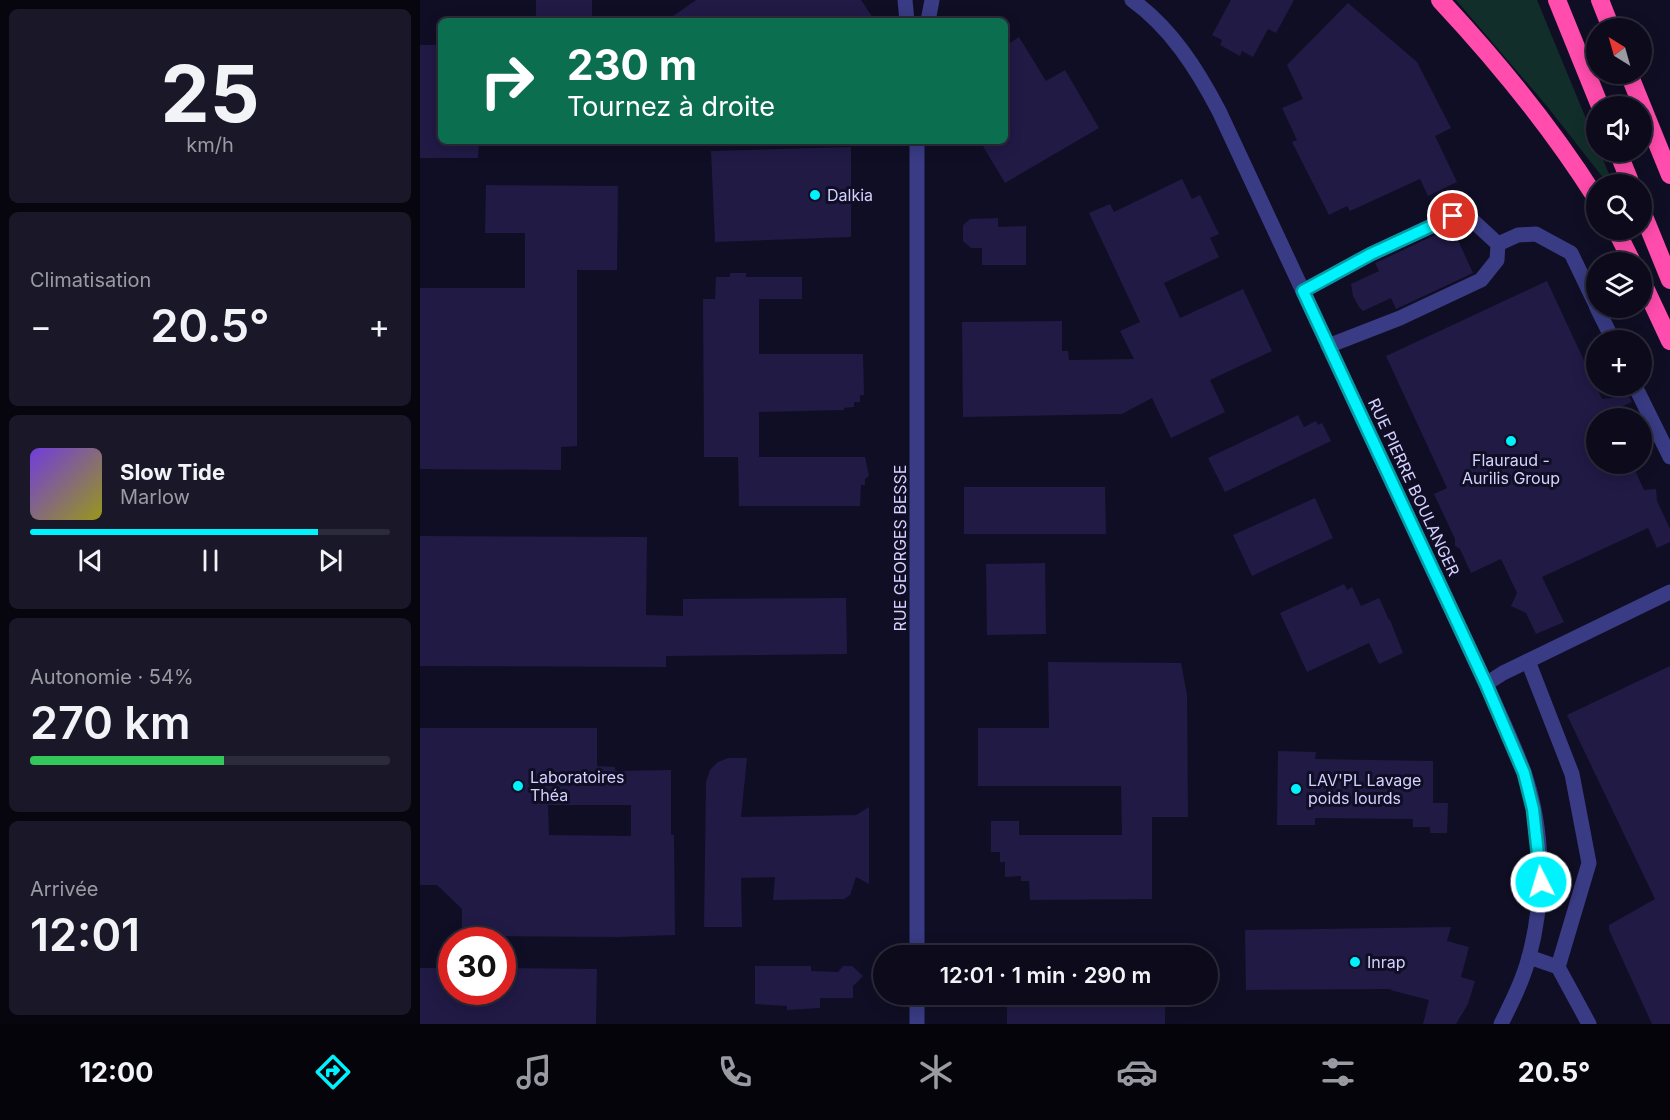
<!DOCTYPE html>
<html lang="fr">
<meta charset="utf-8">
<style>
body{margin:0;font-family:Inter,sans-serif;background:#1a1828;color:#f1f3f6;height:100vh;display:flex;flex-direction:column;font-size:22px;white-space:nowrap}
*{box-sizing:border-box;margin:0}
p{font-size:20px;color:#9a9aa3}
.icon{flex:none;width:33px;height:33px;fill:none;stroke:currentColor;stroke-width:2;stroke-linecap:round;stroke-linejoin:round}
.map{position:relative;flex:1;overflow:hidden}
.sheet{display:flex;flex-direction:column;gap:9px;padding:9px;background:#07060f;width:420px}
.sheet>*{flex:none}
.banner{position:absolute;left:18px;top:18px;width:570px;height:126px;border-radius:9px;box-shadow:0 3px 15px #0003,0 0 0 2px #2c2b3a;background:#0b6e4f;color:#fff;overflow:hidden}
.needle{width:39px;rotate:323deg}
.fabs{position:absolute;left:1166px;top:18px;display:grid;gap:12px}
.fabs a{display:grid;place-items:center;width:66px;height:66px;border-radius:50%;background:#0c0a1b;box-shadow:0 3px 15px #0003,0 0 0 2px #2c2b3a;font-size:30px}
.speed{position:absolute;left:18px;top:927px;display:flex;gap:12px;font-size:30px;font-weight:700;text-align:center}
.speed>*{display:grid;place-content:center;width:78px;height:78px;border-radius:50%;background:#0c0a1b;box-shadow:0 3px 15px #0003,0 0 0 2px #2c2b3a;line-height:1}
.speed .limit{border:9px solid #d22;background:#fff;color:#111}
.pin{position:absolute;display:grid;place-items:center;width:51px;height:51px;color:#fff;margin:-26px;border:3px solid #fff;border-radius:50%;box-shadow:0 2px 6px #0007}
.me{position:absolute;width:66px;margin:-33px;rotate:355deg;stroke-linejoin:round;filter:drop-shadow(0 0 4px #0008)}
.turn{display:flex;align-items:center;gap:21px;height:126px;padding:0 30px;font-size:27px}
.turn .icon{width:78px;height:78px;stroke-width:2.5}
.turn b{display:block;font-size:42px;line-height:51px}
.big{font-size:45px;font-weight:600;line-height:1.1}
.sheet .tile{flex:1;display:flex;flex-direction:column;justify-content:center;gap:9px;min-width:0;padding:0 21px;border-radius:9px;background:#1a1828}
.sheet .dial{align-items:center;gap:0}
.dial b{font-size:78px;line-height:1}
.song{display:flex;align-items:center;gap:18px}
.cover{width:72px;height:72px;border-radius:9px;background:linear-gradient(135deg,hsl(260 70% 55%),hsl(60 70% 35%))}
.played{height:6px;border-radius:3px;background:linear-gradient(90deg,#00f3fc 80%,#2c2b3a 80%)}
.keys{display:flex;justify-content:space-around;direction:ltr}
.heat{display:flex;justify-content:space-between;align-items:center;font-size:33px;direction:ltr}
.charge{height:9px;border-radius:4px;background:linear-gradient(90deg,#34c759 54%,#2c2b3a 0)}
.trip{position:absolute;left:453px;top:945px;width:345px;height:60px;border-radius:30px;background:#0c0a1b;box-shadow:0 3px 15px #0003,0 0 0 2px #2c2b3a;font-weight:600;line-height:60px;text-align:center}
.tabs{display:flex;height:96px;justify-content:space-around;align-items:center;background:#05040b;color:#9a9aa3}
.tabs .icon{width:42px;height:42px}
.tabs .on{color:#00f3fc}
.tabs b{font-size:27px;color:#f1f3f6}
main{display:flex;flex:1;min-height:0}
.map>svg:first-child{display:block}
</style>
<main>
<section class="sheet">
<div class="tile dial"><b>25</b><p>km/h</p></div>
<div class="tile"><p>Climatisation</p>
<div class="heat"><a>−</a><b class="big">20.5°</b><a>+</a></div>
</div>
<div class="tile">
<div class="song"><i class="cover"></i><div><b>Slow Tide</b><p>Marlow</p></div></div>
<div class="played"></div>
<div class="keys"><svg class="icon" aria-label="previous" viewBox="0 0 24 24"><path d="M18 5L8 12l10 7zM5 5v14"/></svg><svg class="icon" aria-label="pause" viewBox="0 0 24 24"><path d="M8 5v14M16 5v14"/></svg><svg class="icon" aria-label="next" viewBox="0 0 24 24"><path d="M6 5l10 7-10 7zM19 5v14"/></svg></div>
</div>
<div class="tile"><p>Autonomie · 54%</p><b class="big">270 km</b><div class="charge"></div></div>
<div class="tile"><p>Arrivée</p><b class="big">12:01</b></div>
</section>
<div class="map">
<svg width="1250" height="1024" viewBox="0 0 1250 1024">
<rect width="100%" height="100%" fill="#100e24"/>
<!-- green -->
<path fill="#112e2b" d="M 1036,0 L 1117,0 L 1176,143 L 1176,152 L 1180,152 L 1193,184 L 1188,184 L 1126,105 Z"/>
<!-- building -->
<g fill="#201a45" fill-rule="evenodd">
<path d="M 116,0 L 172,0 L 172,18 L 140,21 L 140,18 L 116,18 Z"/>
<path d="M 276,0 L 441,0 L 455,21 L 246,21 Z"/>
<path d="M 811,0 L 874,0 L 856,33 L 848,29 L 833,57 L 822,51 L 820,56 L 800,45 L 802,40 L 792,35 Z"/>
<path d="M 928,3 L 997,62 L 1031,128 L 1015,136 L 1037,182 L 1008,196 L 1000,179 L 930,211 L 927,206 L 909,215 L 872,142 L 877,140 L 862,108 L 883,99 L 867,65 Z"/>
<path d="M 599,37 L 626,81 L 645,70 L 679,128 L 585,183 L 560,141 L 585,141 L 585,46 Z"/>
<path d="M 0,45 L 21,45 L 21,141 L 59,141 L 58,158 L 0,158 Z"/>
<path d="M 431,147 L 431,237 L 295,242 L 291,151 Z"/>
<path d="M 762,179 L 772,199 L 780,195 L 799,234 L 790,238 L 799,257 L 744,283 L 760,318 L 823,289 L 852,351 L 790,380 L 805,412 L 751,438 L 732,398 L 702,414 L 543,417 L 542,322 L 642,321 L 642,351 L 648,351 L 649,360 L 714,359 L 700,331 L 720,322 L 669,213 L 690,204 L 694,212 Z"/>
<path d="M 66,185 L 198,186 L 197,270 L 157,270 L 157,446 L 141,447 L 141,470 L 0,469 L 0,288 L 105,288 L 105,233 L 65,233 Z"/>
<path d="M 578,218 L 578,227 L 606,226 L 606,265 L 562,265 L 562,248 L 551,248 L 543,241 L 543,225 L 550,219 Z"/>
<path d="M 1032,227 L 1053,273 L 976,309 L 971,298 L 943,311 L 939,307 L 933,296 L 931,284 L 959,271 L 955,263 Z"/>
<path d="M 310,273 L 326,273 L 326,277 L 382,277 L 382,299 L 339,299 L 339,354 L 443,354 L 444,395 L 440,395 L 440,402 L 434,402 L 434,407 L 424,408 L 424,410 L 339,412 L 339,457 L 445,457 L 449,476 L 445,479 L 445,485 L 441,485 L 440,506 L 319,506 L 318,457 L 284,457 L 283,299 L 295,299 L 296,277 L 310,277 Z"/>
<path d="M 1127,281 L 1182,399 L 1209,396 L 1212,402 L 1188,413 L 1191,418 L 1176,418 L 1176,464 L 1212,464 L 1224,490 L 1236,489 L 1237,501 L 1250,529 L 1250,542 L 1237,548 L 1228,528 L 1122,577 L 1144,622 L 1116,634 L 1106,613 L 1091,606 L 1097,593 L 1081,559 L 1051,573 L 1040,549 L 1035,546 L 1035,539 L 1014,494 L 1027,488 L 966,356 Z"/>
<path d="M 878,415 L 884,427 L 896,421 L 898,425 L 902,423 L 911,441 L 805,492 L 788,458 Z"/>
<path d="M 544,487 L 685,487 L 686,534 L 544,534 Z"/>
<path d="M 895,498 L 913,538 L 832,576 L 813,535 Z"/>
<path d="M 0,536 L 227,537 L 226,615 L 263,616 L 263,599 L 426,598 L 427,654 L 246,656 L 246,667 L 0,666 Z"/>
<path d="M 625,563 L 626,634 L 567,635 L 566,564 Z"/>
<path d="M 924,584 L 927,590 L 932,587 L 941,606 L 959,598 L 969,620 L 970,620 L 983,653 L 959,664 L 949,643 L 887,672 L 860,613 Z"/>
<path d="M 628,662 L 761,663 L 767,695 L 768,817 L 732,817 L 732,899 L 610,900 L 609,881 L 601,881 L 601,876 L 585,877 L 585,862 L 580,862 L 580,852 L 571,852 L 571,821 L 599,821 L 599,835 L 702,835 L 701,786 L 558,786 L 558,728 L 629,728 Z"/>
<path d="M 1250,666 L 1250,1024 L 1232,1024 L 1189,930 L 1189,925 L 1235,899 L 1147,715 Z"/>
<path d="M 0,728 L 177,728 L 177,766 L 195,767 L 195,771 L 251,770 L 251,835 L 254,835 L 255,935 L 198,937 L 66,936 L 66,931 L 42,930 L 42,909 L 17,885 L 0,885 ZM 128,805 L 211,805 L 211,836 L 129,835 Z"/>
<path d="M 858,751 L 896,752 L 895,759 L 1013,761 L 1013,803 L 1028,803 L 1027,833 L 1010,833 L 1010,827 L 993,827 L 993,819 L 895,818 L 895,825 L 857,825 Z"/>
<path d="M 308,758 L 327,758 L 321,817 L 436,815 L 449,807 L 449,884 L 436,877 L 430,895 L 424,899 L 353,900 L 355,877 L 321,878 L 322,927 L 284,927 L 286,782 L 290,770 L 298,762 Z"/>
<path d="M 1031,927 L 1027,941 L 1049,947 L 1041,977 L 1055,981 L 1048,1004 L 1036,1024 L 1003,1024 L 1009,1000 L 970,990 L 972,989 L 826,990 L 825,930 Z"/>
<path d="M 335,966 L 391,966 L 391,971 L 418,972 L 423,966 L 432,966 L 443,976 L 433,986 L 433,998 L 400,998 L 400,1008 L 367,1010 L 367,1006 L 335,1004 Z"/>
<path d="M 0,968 L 32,968 L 32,992 L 82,992 L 82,968 L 177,969 L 176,1024 L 0,1024 Z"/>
<rect x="587" y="994" width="158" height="30"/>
</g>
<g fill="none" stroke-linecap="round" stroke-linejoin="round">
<!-- minor -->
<g stroke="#393b84" stroke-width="15">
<path d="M 485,0 L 487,21"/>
<path d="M 712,0 C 751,28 777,69 799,111 L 1066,684 C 1079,713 1093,742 1104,772 C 1124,830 1125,898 1109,957 C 1103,980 1092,1002 1081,1024"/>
<path d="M 508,21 L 512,0"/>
<path d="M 1078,244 L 1098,235 L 1116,234 L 1151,253 L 1176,305"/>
<path d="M 883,291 L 951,254 L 1033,216 L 1051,219 L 1078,244 L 1077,260 L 1061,280 L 980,318 L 908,346"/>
<path d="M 1177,308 L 1193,340"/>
<path d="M 1215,386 L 1250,457"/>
<path d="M 1108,661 L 1152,774 L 1169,863 L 1138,967"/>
<path d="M 1066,684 L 1083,673 L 1250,592"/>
<path d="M 497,956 L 497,141"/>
<path d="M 1109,957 L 1138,967 L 1169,1024"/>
<path d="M 497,994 L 497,1024"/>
</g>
<!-- highway -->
<g stroke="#ff4cad" stroke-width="18">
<path d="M 1020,0 C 1077,61 1131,127 1176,198"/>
<path d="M 1137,0 L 1180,106"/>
<path d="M 1180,0 L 1191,28"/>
<path d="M 1209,74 L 1250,175"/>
<path d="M 1198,152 L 1211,184"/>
<path d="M 1221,209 L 1250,280"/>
<path d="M 1196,230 L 1212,262"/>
<path d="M 1221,279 L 1250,341"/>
</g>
</g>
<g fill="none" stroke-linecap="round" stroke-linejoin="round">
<!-- route casing -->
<g stroke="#009ea4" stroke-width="15">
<path id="route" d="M 1033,216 L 951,254 L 883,291 L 1066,684 L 1104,773 L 1113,809 L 1121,882"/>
</g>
<!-- route -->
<use href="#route" stroke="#00f3fc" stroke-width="10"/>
</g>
<!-- markers -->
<g fill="#00f3fc" stroke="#100e24" stroke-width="2">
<circle cx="395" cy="195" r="6"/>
<circle cx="1091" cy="441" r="6"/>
<circle cx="98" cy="786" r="6"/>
<circle cx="876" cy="789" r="6"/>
<circle cx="935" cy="962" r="6"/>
</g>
<g text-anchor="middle" stroke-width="6" stroke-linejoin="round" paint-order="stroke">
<!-- poi labels -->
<g font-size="16" fill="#d4d1ff" stroke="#100e24" text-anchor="start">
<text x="407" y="201">Dalkia</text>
<text x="1091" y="466" text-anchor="middle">Flauraud -<tspan x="1091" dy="18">Aurilis Group</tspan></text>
<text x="110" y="783">Laboratoires<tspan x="110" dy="18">Théa</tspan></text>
<text x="888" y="786">LAV'PL Lavage<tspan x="888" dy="18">poids lourds</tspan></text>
<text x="947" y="968">Inrap</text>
</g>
<!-- street labels -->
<g font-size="16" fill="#d4d1ff" stroke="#100e24">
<text transform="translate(994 487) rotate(65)" y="6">RUE PIERRE BOULANGER</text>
<text transform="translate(480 548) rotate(-90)" y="6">RUE GEORGES BESSE</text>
</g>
</g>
</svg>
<div class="fabs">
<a><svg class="needle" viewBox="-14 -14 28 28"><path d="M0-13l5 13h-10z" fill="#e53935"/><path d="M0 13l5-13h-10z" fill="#9a9aa3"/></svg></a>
<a><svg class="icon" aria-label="sound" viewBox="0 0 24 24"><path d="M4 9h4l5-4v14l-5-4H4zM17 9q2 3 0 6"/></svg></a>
<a><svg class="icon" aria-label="search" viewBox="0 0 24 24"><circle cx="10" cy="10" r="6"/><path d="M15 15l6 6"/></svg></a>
<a><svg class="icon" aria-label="layers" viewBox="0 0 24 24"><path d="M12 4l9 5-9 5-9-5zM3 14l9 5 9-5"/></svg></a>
<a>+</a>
<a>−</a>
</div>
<div class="speed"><div class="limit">30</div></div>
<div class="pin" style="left:1033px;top:216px;background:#d93025"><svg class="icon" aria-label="arrive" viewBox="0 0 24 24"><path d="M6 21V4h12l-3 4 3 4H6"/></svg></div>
<svg class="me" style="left:1121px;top:882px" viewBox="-20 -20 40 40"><circle r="17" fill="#00f3fc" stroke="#fff" stroke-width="3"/><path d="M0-11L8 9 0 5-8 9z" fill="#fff"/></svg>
<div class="trip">12:01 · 1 min · 290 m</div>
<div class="banner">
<div class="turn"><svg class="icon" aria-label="right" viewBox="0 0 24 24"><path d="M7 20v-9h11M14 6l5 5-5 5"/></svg><div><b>230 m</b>Tournez à droite</div></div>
</div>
</div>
</main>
<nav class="tabs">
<b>12:00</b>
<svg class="icon on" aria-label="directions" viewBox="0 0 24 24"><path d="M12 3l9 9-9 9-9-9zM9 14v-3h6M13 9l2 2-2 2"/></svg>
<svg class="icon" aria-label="music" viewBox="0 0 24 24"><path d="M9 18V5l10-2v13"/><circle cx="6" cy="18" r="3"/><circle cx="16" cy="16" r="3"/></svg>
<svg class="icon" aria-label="phone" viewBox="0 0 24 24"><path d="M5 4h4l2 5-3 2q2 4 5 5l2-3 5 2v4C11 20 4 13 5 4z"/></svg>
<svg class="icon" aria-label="climate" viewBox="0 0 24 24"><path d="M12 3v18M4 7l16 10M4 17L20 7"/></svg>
<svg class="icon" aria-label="car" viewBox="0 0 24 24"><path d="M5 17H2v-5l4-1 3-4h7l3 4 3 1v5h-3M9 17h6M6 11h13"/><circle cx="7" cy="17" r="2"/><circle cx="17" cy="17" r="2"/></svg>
<svg class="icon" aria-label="filters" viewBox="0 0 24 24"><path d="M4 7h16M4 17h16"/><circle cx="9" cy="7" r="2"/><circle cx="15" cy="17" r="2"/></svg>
<b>20.5°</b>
</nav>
